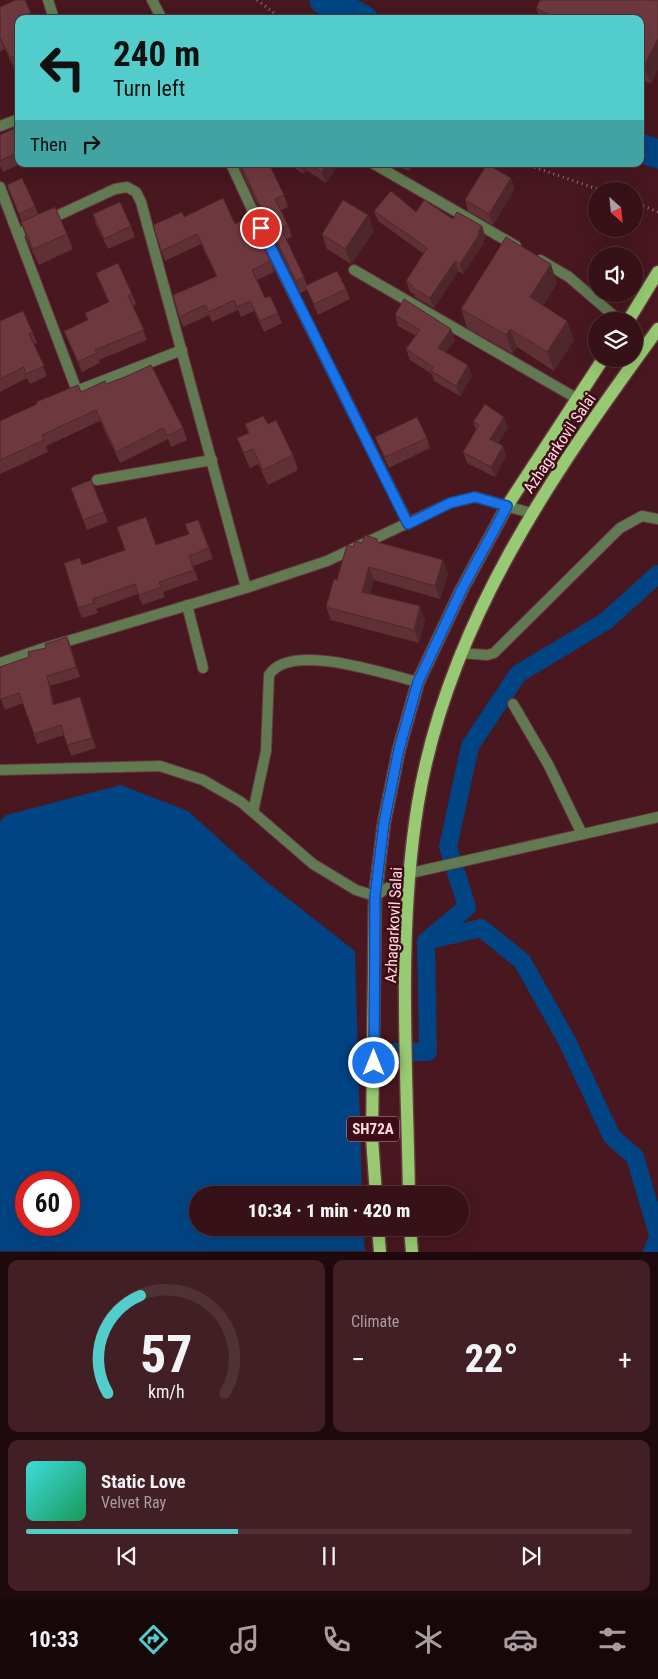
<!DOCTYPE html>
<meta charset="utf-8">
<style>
body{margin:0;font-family:"Roboto Condensed",sans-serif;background:#411f24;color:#f1f3f6;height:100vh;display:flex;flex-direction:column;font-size:19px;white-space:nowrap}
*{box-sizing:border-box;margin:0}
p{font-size:16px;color:#aa9da1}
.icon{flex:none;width:28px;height:28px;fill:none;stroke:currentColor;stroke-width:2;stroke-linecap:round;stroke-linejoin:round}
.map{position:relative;height:1252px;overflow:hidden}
.panel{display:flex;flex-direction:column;gap:8px;padding:8px;background:#1e090d;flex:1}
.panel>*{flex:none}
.guide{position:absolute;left:15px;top:15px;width:629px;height:152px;border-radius:10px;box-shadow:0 5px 20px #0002,0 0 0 1px #503136;background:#53cdcb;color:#111;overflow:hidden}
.needle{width:32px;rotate:153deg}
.buttons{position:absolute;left:588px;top:182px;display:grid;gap:10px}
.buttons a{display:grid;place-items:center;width:55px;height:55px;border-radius:50%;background:#361117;box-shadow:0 5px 20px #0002,0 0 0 1px #503136;font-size:25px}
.speed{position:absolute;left:15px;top:1171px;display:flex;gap:10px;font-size:25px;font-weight:700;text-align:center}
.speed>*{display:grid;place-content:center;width:65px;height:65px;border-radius:50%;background:#361117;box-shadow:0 5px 20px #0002,0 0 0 1px #503136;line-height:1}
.speed .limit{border:8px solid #d22;background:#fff;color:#111}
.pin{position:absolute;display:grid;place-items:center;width:42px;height:42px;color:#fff;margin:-21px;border:2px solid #fff;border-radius:50%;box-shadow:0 1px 5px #0007}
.me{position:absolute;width:55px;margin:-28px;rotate:0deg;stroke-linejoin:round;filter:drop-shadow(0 0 4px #0008)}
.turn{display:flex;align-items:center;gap:18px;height:105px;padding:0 15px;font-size:22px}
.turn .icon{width:65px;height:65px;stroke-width:2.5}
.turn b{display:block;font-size:35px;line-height:42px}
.then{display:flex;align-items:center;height:48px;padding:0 15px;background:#0003;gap:10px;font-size:19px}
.big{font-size:38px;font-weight:800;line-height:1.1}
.panel .tile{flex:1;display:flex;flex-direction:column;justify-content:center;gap:8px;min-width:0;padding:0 18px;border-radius:10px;background:#411f24}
.panel .dial{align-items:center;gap:0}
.dial svg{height:130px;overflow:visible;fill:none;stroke:#503136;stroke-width:7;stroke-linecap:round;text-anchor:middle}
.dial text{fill:#f1f3f6;stroke:none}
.song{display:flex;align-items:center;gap:15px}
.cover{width:60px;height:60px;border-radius:8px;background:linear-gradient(135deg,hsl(180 70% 55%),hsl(150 70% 35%))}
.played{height:5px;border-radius:2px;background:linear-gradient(90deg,#53cdcb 35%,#503136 35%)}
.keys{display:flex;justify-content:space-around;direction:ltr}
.heat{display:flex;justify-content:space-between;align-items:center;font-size:28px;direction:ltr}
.panel .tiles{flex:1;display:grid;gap:8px;grid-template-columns:1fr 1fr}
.tile:last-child{grid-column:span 2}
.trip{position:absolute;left:189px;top:1186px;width:280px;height:50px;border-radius:25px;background:#361117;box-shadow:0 5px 20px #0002,0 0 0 1px #503136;font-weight:800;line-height:50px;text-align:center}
.tabs{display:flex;height:80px;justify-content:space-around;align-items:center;background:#160709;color:#aa9da1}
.tabs .icon{width:35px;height:35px}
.tabs .on{color:#53cdcb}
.tabs b{font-size:22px;color:#f1f3f6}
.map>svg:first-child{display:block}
</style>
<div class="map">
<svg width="658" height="1252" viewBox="0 0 658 1252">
<rect width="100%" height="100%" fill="#48171f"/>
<!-- water -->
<path fill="#004483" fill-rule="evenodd" d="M 121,785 L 188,811 L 263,879 L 355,951 L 362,1195 L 198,1195 L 198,1228 L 363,1228 L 365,1251 L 0,1251 L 0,821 L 6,815 ZM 26,1182 L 69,1182 L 69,1225 L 26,1225 Z"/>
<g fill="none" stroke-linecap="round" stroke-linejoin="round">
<!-- canal -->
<g stroke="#004483" stroke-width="18">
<path d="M 430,938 L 467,907 L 448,847 L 470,746 L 518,674 L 606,621 L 658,574"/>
<path d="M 338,1041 L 358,1052 L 428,1052 L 426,941 L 481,928 L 522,961 L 567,1041 L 612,1137 L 635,1157 L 658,1235"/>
<path d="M 652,1252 L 658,1237"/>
</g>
<!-- river -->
<g stroke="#004483" stroke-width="29">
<path d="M 324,0 L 363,19"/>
<path d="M 640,148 L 658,154"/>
</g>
<!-- street casing -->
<g stroke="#65373e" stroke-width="12">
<g id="street">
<path d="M 48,0 L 54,19"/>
<path d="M 152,0 L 162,19"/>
<path d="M 0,126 L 19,119"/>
<path d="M 231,164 L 268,244 L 408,523"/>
<path d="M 374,164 L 516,246"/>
<path d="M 0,187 L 77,391"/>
<path d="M 48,220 L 115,189 L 127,187 L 136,192 L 141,202 L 246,588 L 327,561 L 450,503 L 475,497 L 531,513"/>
<path d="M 18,234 L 35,226"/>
<path d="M 540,260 L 569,277 L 620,321"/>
<path d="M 354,270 L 576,398"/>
<path d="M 71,393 L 182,350"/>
<path d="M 97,480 L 212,460"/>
<path d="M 187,605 L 203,668"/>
<path d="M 460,653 L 487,655 L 494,653 L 620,528 L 642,516 L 658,519"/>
<path d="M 0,663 L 41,649 L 246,588"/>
<path d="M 513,704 L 548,764 L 582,834"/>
<path d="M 0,770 L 160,766 L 203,780 L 241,802 L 313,864 L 356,890 L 375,896 L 411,873 L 658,817"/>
<path d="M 253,812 L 266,751 L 269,675 C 290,641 385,674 418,682"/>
</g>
</g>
<!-- primary casing -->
<g stroke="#65373e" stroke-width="15">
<g id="primary">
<path d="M 628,321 L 658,272"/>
<path d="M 376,1195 L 372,1138 L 375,896 L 384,823 L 399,749 L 418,682 L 462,589 L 507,506 L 603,359"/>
<path d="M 409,1195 C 407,1066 397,931 418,803 C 448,623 553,473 658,329"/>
<path d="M 378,1228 L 380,1252"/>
<path d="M 410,1228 L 412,1252"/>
</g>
</g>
<!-- path -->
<g stroke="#9b7176" stroke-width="3" stroke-dasharray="1 4" stroke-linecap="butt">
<path d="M 257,0 L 282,19"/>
<path d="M 525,164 L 603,191"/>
<path d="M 634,202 L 658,212"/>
</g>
<!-- street -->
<use href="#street" stroke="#617a51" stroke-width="10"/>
<!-- primary -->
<use href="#primary" stroke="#97ca72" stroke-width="12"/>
</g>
<!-- wall -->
<g fill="#5f3036">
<path d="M 658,0 L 658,69 L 651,84 L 640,79 L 640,19 L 540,19 L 536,8 Z"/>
<path d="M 0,7 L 31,13 L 33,19 L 19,19 L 19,66 L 14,69 L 5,49 L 0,52 Z"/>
<path d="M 19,126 L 19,164 L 20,164 L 3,172 L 0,166 L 0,135 Z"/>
<path d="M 238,164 L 269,164 L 284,195 L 288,207 L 281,210 L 288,225 L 292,237 L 286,239 L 304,277 L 307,286 L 346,289 L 350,299 L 318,315 L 307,290 L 300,293 Z"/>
<path d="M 288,164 L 338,164 L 338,165 L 326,183 L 306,170 L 304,174 Z"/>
<path d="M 388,164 L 412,164 L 410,171 Z"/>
<path d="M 7,185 L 35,206 L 38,214 L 67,234 L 73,249 L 39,265 L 26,238 L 21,222 L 22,222 Z"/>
<path d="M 515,188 L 493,225 L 468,211 L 465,200 Z"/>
<path d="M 374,211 L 416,212 L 453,219 L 482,226 L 485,236 L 483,241 L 484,243 L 463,274 L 458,271 L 434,308 L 415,297 L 414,294 L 410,292 L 406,281 L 424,254 L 378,221 Z"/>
<path d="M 93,214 L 131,226 L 135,237 L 108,249 L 96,225 Z"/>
<path d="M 184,217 L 235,224 L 270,261 L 274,272 L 257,280 L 265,298 L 278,313 L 282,323 L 264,332 L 254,311 L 241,317 L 238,310 L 212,322 L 209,315 L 183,327 L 179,317 L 216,276 L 201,244 L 165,261 L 161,251 Z"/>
<path d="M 374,231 L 351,264 L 327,249 L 322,234 Z"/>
<path d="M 96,273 L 132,294 L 136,304 L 133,306 L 147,340 L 99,360 L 100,363 L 82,372 L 68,341 L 64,331 L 88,320 L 85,313 L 109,302 Z"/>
<path d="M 557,283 L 543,306 L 567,321 L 574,340 L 554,371 L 517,347 L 513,354 L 467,328 L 461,309 Z"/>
<path d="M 395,315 L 455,340 L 446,352 L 468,365 L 472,376 L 460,396 L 434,381 L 432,374 L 410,360 L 406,349 L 416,336 L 398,326 Z"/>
<path d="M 0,321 L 33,333 L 37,343 L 34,344 L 47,376 L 30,384 L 27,378 L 0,392 Z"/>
<path d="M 106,384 L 183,428 L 187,440 L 171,447 L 168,439 L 120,463 L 100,421 L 46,446 L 48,452 L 0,474 L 0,421 L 81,392 Z"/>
<path d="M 473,422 L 508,427 L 498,443 L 503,446 L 506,456 L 495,477 L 467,463 L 463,452 L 476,430 Z"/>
<path d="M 245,424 L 268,424 L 293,455 L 298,470 L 268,485 L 258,464 L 250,468 L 243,453 L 237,438 L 248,433 Z"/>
<path d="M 375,437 L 427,438 L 430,448 L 389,468 L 379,447 Z"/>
<path d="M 91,480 L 108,522 L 87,530 L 71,488 Z"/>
<path d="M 198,520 L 213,559 L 193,566 L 198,580 L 163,592 L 165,597 L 142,605 L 138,594 L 96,609 L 98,613 L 82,618 L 78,608 L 82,565 L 156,545 L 189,534 Z"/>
<path d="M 378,542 L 443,560 L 448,574 L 440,599 L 374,580 L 370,594 L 425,620 L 419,643 L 331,620 L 326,607 L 337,580 L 362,543 Z"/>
<path d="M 67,637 L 80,677 L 50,686 L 54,705 L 80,697 L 96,748 L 71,756 L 64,735 L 37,744 L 23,703 L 5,710 L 0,697 L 29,657 Z"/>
</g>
<!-- shaded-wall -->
<g fill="#4d272c">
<path d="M 658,39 L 658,69 L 651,84 L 644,66 Z"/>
<path d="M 300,164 L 304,164 L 306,170 L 304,174 Z"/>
<path d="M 327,164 L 338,164 L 338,165 L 326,183 L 322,172 Z"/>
<path d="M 408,164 L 412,164 L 410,171 Z"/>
<path d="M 511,178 L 515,188 L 493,225 L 489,214 Z"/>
<path d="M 368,215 L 374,231 L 351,264 L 345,249 Z"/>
<path d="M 482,226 L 485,236 L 483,241 L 484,243 L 463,274 L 460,264 Z"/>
<path d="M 455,261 L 458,271 L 434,308 L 430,298 Z"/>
<path d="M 551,264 L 557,283 L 537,316 L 530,297 Z"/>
<path d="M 567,321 L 574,340 L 554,371 L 547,352 Z"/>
<path d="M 451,329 L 455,340 L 442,358 L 438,348 Z"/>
<path d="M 510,329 L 517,347 L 513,354 L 506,335 Z"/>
<path d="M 468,365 L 472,376 L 460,396 L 456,386 Z"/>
<path d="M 504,417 L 508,427 L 494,449 L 490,439 Z"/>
<path d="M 503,446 L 506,456 L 495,477 L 491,467 Z"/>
<path d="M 443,560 L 448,574 L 440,599 L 435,586 Z"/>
<path d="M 369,567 L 374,580 L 367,606 L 362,592 Z"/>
<path d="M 420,606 L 425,620 L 419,643 L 414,630 Z"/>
<path d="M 67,637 L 71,647 L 80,677 L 76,667 Z"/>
<path d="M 47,676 L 50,686 L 57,716 L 53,705 Z"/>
<path d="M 80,697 L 84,707 L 96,748 L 92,738 Z"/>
</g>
<!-- building -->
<g fill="#6e383f" stroke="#4d272c">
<path d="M 16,0 L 25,0 L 31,13 L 25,15 L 27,19 L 19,19 L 19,54 L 10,58 L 1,39 L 0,40 L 0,7 Z"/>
<path d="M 540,0 L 658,0 L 658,39 L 644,66 L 640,64 L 640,19 L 558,19 L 536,8 Z"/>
<path d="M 19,126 L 19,152 L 0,161 L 0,135 Z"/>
<path d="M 240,164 L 269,164 L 284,195 L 275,199 L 288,225 L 281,228 L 304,277 L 296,281 Z"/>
<path d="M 310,164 L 327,164 L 322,172 Z"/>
<path d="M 487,164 L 511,178 L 489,214 L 465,200 Z"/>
<path d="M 22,178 L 35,206 L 19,214 L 7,185 Z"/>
<path d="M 391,191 L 416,212 L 424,200 L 453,219 L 457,212 L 482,226 L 478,232 L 480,233 L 460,264 L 455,261 L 430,298 L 411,287 L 412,285 L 406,281 L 427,248 L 374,211 Z"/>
<path d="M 223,198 L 235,224 L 249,217 L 270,261 L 252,270 L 265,298 L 270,296 L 278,313 L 260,321 L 250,301 L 237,307 L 234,300 L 209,312 L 205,305 L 179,317 L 173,295 L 217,276 L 197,234 L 161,251 L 153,225 L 182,212 L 184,217 Z"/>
<path d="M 343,200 L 368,215 L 345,249 L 322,234 Z"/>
<path d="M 120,202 L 131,226 L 104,239 L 93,214 Z"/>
<path d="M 55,207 L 67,234 L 33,249 L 21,222 Z"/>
<path d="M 506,237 L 551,264 L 530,297 L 567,321 L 547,352 L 510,329 L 506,335 L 461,309 Z"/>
<path d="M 118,263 L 132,294 L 128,296 L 144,330 L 95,350 L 97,353 L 78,362 L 64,331 L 88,320 L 85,313 L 109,302 L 96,273 Z"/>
<path d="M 337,271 L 346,289 L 314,304 L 305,286 Z"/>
<path d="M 404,299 L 451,329 L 438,348 L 468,365 L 456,386 L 431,371 L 433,367 L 406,349 L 420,330 L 395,315 Z"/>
<path d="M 23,311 L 33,333 L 29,334 L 44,366 L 26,374 L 24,367 L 0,379 L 0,321 Z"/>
<path d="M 151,365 L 183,428 L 167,436 L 163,428 L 116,452 L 96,410 L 42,435 L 44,440 L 0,460 L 0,421 L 37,404 L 36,402 L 78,385 L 81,392 L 105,381 L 106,384 L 125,377 Z"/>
<path d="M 485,404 L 504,417 L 490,439 L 503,446 L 491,467 L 463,452 L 479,425 L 473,422 Z"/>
<path d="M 263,416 L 268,424 L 276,420 L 293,455 L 263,470 L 253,449 L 244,453 L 237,438 L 249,433 L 245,424 Z"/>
<path d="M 417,417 L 427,438 L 385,457 L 375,437 Z"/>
<path d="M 91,480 L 104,512 L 83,520 L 71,488 Z"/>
<path d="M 146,517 L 156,545 L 189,534 L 185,524 L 198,520 L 209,548 L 189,556 L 194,570 L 159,582 L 161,587 L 139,595 L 135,584 L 93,599 L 94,603 L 78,608 L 64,563 L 80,558 L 82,565 L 125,550 L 117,527 Z"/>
<path d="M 365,535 L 377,539 L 377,542 L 443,560 L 435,586 L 369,567 L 362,592 L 420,606 L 414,630 L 326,607 L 334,579 L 337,580 L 347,545 L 353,547 L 355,541 L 362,543 Z"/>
<path d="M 67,637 L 76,667 L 47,676 L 53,705 L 80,697 L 92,738 L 67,745 L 61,725 L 34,734 L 19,693 L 1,699 L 0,697 L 0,667 L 29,657 L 28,652 L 46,648 L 45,644 Z"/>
</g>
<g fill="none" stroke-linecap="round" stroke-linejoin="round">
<!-- route casing -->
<g stroke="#114b97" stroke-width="12">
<path id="route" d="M 261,228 L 408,524 L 450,503 L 475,497 L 507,506 L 462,589 L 418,682 L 399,749 L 384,823 L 375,896 L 374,1063"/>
</g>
<!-- route -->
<use href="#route" stroke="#1a73e8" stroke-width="9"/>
</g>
<g text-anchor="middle" stroke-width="5" stroke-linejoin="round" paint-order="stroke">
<!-- shield labels -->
<rect fill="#3d0c16" stroke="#c49ea2" stroke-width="1" x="347" y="1116.5" width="52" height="25" rx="4"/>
<g font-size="15" font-weight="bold" fill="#fedcde">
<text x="373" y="1134">SH72A</text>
</g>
<!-- street labels -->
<g font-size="16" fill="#fedcde" stroke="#3d0c16">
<text transform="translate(559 443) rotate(-56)" y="6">Azhagarkovil Salai</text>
<text transform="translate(393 925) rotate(-87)" y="6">Azhagarkovil Salai</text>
</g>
</g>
</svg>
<div class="buttons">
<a><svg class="needle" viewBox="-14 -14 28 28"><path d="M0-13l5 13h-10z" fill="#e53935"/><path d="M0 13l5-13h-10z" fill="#aa9da1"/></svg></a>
<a><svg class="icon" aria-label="sound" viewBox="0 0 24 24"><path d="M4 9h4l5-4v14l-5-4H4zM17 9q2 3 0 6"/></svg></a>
<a><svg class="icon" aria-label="layers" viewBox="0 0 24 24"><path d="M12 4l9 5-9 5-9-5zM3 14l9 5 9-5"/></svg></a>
</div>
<div class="speed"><div class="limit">60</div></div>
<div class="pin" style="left:261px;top:228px;background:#d93025"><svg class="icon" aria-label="arrive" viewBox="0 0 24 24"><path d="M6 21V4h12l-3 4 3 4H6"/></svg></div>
<svg class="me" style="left:374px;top:1063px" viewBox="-20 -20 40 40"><circle r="17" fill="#1a73e8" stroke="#fff" stroke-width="3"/><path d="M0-11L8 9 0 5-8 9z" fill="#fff"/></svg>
<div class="trip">10:34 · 1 min · 420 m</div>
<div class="guide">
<div class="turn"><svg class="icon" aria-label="left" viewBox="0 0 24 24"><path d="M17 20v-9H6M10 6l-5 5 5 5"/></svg><div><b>240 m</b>Turn left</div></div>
<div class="then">Then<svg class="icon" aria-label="right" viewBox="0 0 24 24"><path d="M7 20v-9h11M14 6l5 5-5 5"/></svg></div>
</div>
</div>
<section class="panel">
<div class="tiles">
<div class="tile dial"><svg viewBox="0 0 100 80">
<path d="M14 69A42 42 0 1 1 86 69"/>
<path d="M14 69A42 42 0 0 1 34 9" stroke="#53cdcb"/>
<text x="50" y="56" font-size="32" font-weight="700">57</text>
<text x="50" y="72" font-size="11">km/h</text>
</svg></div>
<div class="tile"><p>Climate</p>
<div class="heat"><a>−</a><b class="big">22°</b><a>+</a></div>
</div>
<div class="tile">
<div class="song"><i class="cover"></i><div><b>Static Love</b><p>Velvet Ray</p></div></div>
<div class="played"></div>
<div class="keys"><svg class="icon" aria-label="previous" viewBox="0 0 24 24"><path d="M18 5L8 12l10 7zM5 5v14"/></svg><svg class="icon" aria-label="pause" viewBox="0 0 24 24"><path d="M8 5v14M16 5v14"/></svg><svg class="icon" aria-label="next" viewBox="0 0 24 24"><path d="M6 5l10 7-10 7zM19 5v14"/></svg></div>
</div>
</div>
</section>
<nav class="tabs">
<b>10:33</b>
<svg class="icon on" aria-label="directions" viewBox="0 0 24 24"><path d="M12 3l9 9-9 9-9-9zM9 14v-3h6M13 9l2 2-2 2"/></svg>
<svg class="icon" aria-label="music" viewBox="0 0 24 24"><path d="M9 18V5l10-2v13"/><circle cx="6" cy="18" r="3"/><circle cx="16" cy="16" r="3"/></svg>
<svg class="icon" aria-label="phone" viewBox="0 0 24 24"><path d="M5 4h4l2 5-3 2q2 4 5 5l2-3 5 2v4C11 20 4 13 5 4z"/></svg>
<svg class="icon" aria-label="climate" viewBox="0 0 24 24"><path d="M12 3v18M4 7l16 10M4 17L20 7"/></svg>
<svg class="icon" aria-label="car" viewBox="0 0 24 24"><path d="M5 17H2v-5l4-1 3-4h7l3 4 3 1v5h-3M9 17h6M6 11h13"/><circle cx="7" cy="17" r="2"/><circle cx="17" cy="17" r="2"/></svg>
<svg class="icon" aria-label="filters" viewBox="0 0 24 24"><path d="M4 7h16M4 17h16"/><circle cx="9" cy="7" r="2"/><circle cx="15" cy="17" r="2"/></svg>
</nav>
